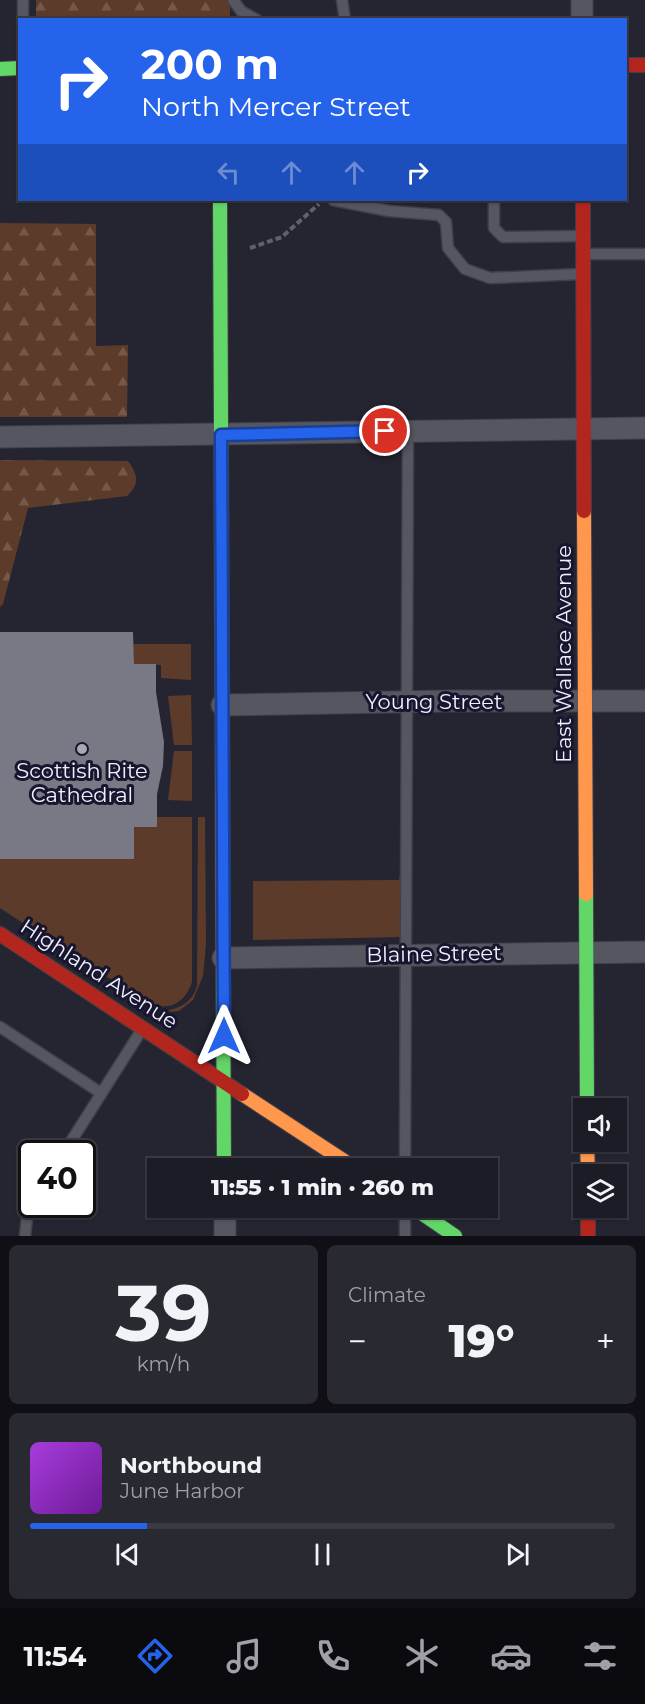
<!DOCTYPE html>
<meta charset="utf-8">
<style>
body{margin:0;font-family:Montserrat,sans-serif;background:#292932;color:#f1f3f6;height:100vh;display:flex;flex-direction:column;font-size:22px;white-space:nowrap}
*{box-sizing:border-box;margin:0}
p{font-size:20px;color:#a0a1a7}
.icon{flex:none;width:33px;height:33px;fill:none;stroke:currentColor;stroke-width:2;stroke-linecap:round;stroke-linejoin:round}
.map{position:relative;height:1236px;overflow:hidden}
.drawer{display:flex;flex-direction:column;gap:9px;padding:9px;background:#0f0f15;flex:1}
.drawer>*{flex:none}
.guide{position:absolute;left:18px;top:18px;width:609px;height:183px;border-radius:0px;box-shadow:0 2px 4px #0004,0 0 0 2px #3a3a43;background:#2563eb;color:#fff;overflow:hidden}
.fabs{position:absolute;left:573px;top:1098px;display:grid;gap:12px}
.fabs a{display:grid;place-items:center;width:54px;height:54px;border-radius:0px;background:#1c1c26;box-shadow:0 2px 4px #0004,0 0 0 2px #3a3a43;font-size:30px}
.speed{position:absolute;left:18px;top:1140px;display:flex;gap:12px;font-size:30px;font-weight:700;text-align:center}
.speed>*{display:grid;place-content:center;width:78px;height:78px;border-radius:50%;background:#1c1c26;box-shadow:0 2px 4px #0004,0 0 0 2px #3a3a43;line-height:1}
.speed .limit{border:3px solid #111;border-radius:9px;background:#fff;color:#111}
.pin{position:absolute;display:grid;place-items:center;width:51px;height:51px;color:#fff;margin:-26px;border:3px solid #fff;border-radius:50%;box-shadow:0 2px 6px #0007}
.me{position:absolute;width:66px;margin:-33px;rotate:0deg;stroke-linejoin:round;filter:drop-shadow(0 0 4px #0008)}
.turn{display:flex;align-items:center;gap:21px;height:126px;padding:0 24px;font-size:27px}
.turn .icon{width:78px;height:78px;stroke-width:2.5}
.turn b{display:block;font-size:42px;line-height:51px}
.lanes{display:flex;align-items:center;height:57px;padding:0 24px;background:#0003;justify-content:center;gap:30px;direction:ltr}
.lanes .off{opacity:.35}
.big{font-size:45px;font-weight:800;line-height:1.1}
.drawer .card{flex:1;display:flex;flex-direction:column;justify-content:center;gap:9px;min-width:0;padding:0 21px;border-radius:9px;background:#292932}
.drawer .dial{align-items:center;gap:0}
.dial b{font-size:78px;line-height:1}
.song{display:flex;align-items:center;gap:18px}
.cover{width:72px;height:72px;border-radius:9px;background:linear-gradient(135deg,hsl(280 70% 55%),hsl(280 70% 35%))}
.played{height:6px;border-radius:3px;background:linear-gradient(90deg,#2563eb 20%,#3a3a43 20%)}
.keys{display:flex;justify-content:space-around;direction:ltr}
.heat{display:flex;justify-content:space-between;align-items:center;font-size:33px;direction:ltr}
.drawer .tiles{flex:1;display:grid;gap:9px;grid-template-columns:1fr 1fr}
.card:last-child{grid-column:span 2}
.trip{position:absolute;left:147px;top:1158px;width:351px;height:60px;border-radius:0px;background:#1c1c26;box-shadow:0 2px 4px #0004,0 0 0 2px #3a3a43;font-weight:800;line-height:60px;text-align:center}
.tab-bar{display:flex;height:96px;justify-content:space-around;align-items:center;background:#0b0b0f;color:#a0a1a7}
.tab-bar .icon{width:42px;height:42px}
.tab-bar .selected{color:#2563eb}
.tab-bar b{font-size:27px;color:#f1f3f6}
.map>svg:first-child{display:block}
</style>
<div class="map">
<svg width="645" height="1236" viewBox="0 0 645 1236">
<defs>
<pattern id="forest-firs" width="22" height="20" patternUnits="userSpaceOnUse" patternTransform="scale(1.5)"><rect width="22" height="20" fill="#5d3b2a"/><path d="M5 1l3.5 6h-7zM16 11l3.5 6h-7z" fill="#75584a"/></pattern>
</defs>
<rect width="100%" height="100%" fill="#252532"/>
<!-- green -->
<g fill="#5d3b2a">
<path d="M 133,644 L 191,644 L 191,680 L 161,678 L 161,665 L 134,664 Z"/>
<path d="M 191,695 L 192,745 L 174,745 L 168,696 Z"/>
<path d="M 174,751 L 192,751 L 192,801 L 168,800 Z"/>
<path d="M 157,817 L 192,817 L 192,982 C 187,998 175,1009 158,1006 C 143,1002 129,991 117,983 C 77,959 39,933 0,908 L 0,859 L 134,859 L 134,827 L 157,827 Z"/>
<path d="M 198,817 L 205,817 L 206,945 L 203,976 L 193,1000 L 179,1011 L 169,1012 L 169,1010 C 183,1007 193,1000 197,986 Z"/>
<path d="M 401,868 L 402,937 L 253,940 L 253,881 L 399,880 Z"/>
</g>
<!-- forest -->
<g fill="url(#forest-firs)">
<rect x="36" y="0" width="194" height="19"/>
<path d="M 0,223 L 96,224 L 96,346 L 128,345 L 127,417 L 0,417 Z"/>
<path d="M 0,460 L 128,461 C 138,475 140,484 127,496 L 28,508 L 3,604 L 0,607 Z"/>
</g>
<!-- building -->
<path fill="#797985" d="M 0,632 L 133,632 L 134,664 L 156,664 L 156,692 L 164,742 L 163,766 L 157,794 L 157,827 L 134,827 L 134,859 L 0,859 Z"/>
<g fill="none" stroke-linecap="round" stroke-linejoin="round">
<!-- lane casing -->
<g stroke="#40404b" stroke-width="13">
<g id="lane">
<path d="M 23,0 L 23,20"/>
<path d="M 233,0 L 241,11 L 257,20"/>
<path d="M 342,0 L 345,20"/>
<path d="M 333,200 L 389,211 L 439,215 L 446,222 L 448,248 L 465,269 L 490,278 L 581,274"/>
<path d="M 494,200 L 494,228 L 503,237 L 582,236"/>
<path d="M 584,254 L 645,254"/>
<path d="M 0,1027 L 101,1093"/>
<path d="M 63,1154 L 141,1031"/>
<path d="M 405,1168 L 408,430"/>
<path d="M 405,1208 L 405,1236"/>
<path d="M 25,1236 L 27,1217 L 32,1203"/>
</g>
</g>
<!-- street casing -->
<g stroke="#40404b" stroke-width="23">
<g id="street">
<path d="M 582,0 L 582,20"/>
<path d="M 0,437 L 645,428"/>
<path d="M 222,705 L 447,701 L 645,701"/>
<path d="M 223,958 L 645,952"/>
<path d="M 225,1208 L 225,1236"/>
</g>
</g>
<!-- fast casing -->
<g stroke="#40404b" stroke-width="16">
<g id="fast">
<path d="M 0,69 L 20,68"/>
<path d="M 220,200 L 222,648"/>
<path d="M 586,894 L 587,1108"/>
<path d="M 223,972 L 224,1168"/>
<path d="M 414,1208 L 455,1236"/>
</g>
</g>
<!-- slow casing -->
<g stroke="#40404b" stroke-width="16">
<g id="slow">
<path d="M 584,511 L 586,894"/>
<path d="M 222,648 L 223,972"/>
<path d="M 242,1094 L 355,1168"/>
<path d="M 587,1142 L 588,1174"/>
</g>
</g>
<!-- jam casing -->
<g stroke="#40404b" stroke-width="16">
<g id="jam">
<path d="M 626,65 L 645,65"/>
<path d="M 583,200 L 584,511"/>
<path d="M 0,934 L 242,1094"/>
<path d="M 588,1208 L 588,1236"/>
</g>
</g>
<!-- path -->
<path stroke="#61616c" stroke-width="4" stroke-dasharray="6 3" stroke-linecap="butt" d="M 250,248 L 282,237 L 319,204"/>
<!-- lane -->
<use href="#lane" stroke="#565661" stroke-width="10"/>
<!-- street -->
<use href="#street" stroke="#565661" stroke-width="21"/>
<!-- fast -->
<use href="#fast" stroke="#63d668" stroke-width="14"/>
<!-- slow -->
<use href="#slow" stroke="#ff974d" stroke-width="14"/>
<!-- jam -->
<use href="#jam" stroke="#b3261e" stroke-width="14"/>
</g>
<g fill="none" stroke-linecap="round" stroke-linejoin="round">
<!-- route casing -->
<g stroke="#184099" stroke-width="15">
<path id="route" d="M 224,1036 L 221,435 L 385,431"/>
</g>
<!-- route -->
<use href="#route" stroke="#2563eb" stroke-width="10"/>
</g>
<!-- markers -->
<circle fill="#a8a9b7" stroke="#17162e" stroke-width="2" cx="82" cy="749" r="6"/>
<g text-anchor="middle" stroke-width="6" stroke-linejoin="round" paint-order="stroke">
<!-- street labels -->
<g font-size="21" fill="#eff0fe" stroke="#17162e">
<text transform="translate(564 654) rotate(-90)" y="7">East Wallace Avenue</text>
<text x="434" y="709">Young Street</text>
<text transform="translate(434 954) rotate(-1)" y="7">Blaine Street</text>
<text transform="translate(99 974) rotate(33)" y="7">Highland Avenue</text>
</g>
<!-- poi labels -->
<g font-size="21" fill="#eff0fe" stroke="#17162e">
<text x="82" y="778">Scottish Rite<tspan x="82" dy="24">Cathedral</tspan></text>
</g>
</g>
</svg>
<div class="fabs">
<a><svg class="icon" aria-label="sound" viewBox="0 0 24 24"><path d="M4 9h4l5-4v14l-5-4H4zM17 9q2 3 0 6"/></svg></a>
<a><svg class="icon" aria-label="layers" viewBox="0 0 24 24"><path d="M12 4l9 5-9 5-9-5zM3 14l9 5 9-5"/></svg></a>
</div>
<div class="speed"><div class="limit">40</div></div>
<div class="pin" style="left:385px;top:431px;background:#d93025"><svg class="icon" aria-label="arrive" viewBox="0 0 24 24"><path d="M6 21V4h12l-3 4 3 4H6"/></svg></div>
<svg class="me" style="left:224px;top:1036px" viewBox="-20 -20 40 40"><path d="M0-17L14 15 0 8-14 15z" fill="#2563eb" stroke="#fff" stroke-width="4"/></svg>
<div class="trip">11:55 · 1 min · 260 m</div>
<div class="guide">
<div class="turn"><svg class="icon" aria-label="right" viewBox="0 0 24 24"><path d="M7 20v-9h11M14 6l5 5-5 5"/></svg><div><b>200 m</b>North Mercer Street</div></div>
<div class="lanes"><svg class="icon off" aria-label="left" viewBox="0 0 24 24"><path d="M17 20v-9H6M10 6l-5 5 5 5"/></svg><svg class="icon off" aria-label="ahead" viewBox="0 0 24 24"><path d="M12 20V5M6 11l6-6 6 6"/></svg><svg class="icon off" aria-label="ahead" viewBox="0 0 24 24"><path d="M12 20V5M6 11l6-6 6 6"/></svg><svg class="icon" aria-label="right" viewBox="0 0 24 24"><path d="M7 20v-9h11M14 6l5 5-5 5"/></svg></div>
</div>
</div>
<section class="drawer">
<div class="tiles">
<div class="card dial"><b>39</b><p>km/h</p></div>
<div class="card"><p>Climate</p>
<div class="heat"><a>−</a><b class="big">19°</b><a>+</a></div>
</div>
<div class="card">
<div class="song"><i class="cover"></i><div><b>Northbound</b><p>June Harbor</p></div></div>
<div class="played"></div>
<div class="keys"><svg class="icon" aria-label="previous" viewBox="0 0 24 24"><path d="M18 5L8 12l10 7zM5 5v14"/></svg><svg class="icon" aria-label="pause" viewBox="0 0 24 24"><path d="M8 5v14M16 5v14"/></svg><svg class="icon" aria-label="next" viewBox="0 0 24 24"><path d="M6 5l10 7-10 7zM19 5v14"/></svg></div>
</div>
</div>
</section>
<nav class="tab-bar">
<b>11:54</b>
<svg class="icon selected" aria-label="directions" viewBox="0 0 24 24"><path d="M12 3l9 9-9 9-9-9zM9 14v-3h6M13 9l2 2-2 2"/></svg>
<svg class="icon" aria-label="music" viewBox="0 0 24 24"><path d="M9 18V5l10-2v13"/><circle cx="6" cy="18" r="3"/><circle cx="16" cy="16" r="3"/></svg>
<svg class="icon" aria-label="phone" viewBox="0 0 24 24"><path d="M5 4h4l2 5-3 2q2 4 5 5l2-3 5 2v4C11 20 4 13 5 4z"/></svg>
<svg class="icon" aria-label="climate" viewBox="0 0 24 24"><path d="M12 3v18M4 7l16 10M4 17L20 7"/></svg>
<svg class="icon" aria-label="car" viewBox="0 0 24 24"><path d="M5 17H2v-5l4-1 3-4h7l3 4 3 1v5h-3M9 17h6M6 11h13"/><circle cx="7" cy="17" r="2"/><circle cx="17" cy="17" r="2"/></svg>
<svg class="icon" aria-label="filters" viewBox="0 0 24 24"><path d="M4 7h16M4 17h16"/><circle cx="9" cy="7" r="2"/><circle cx="15" cy="17" r="2"/></svg>
</nav>
